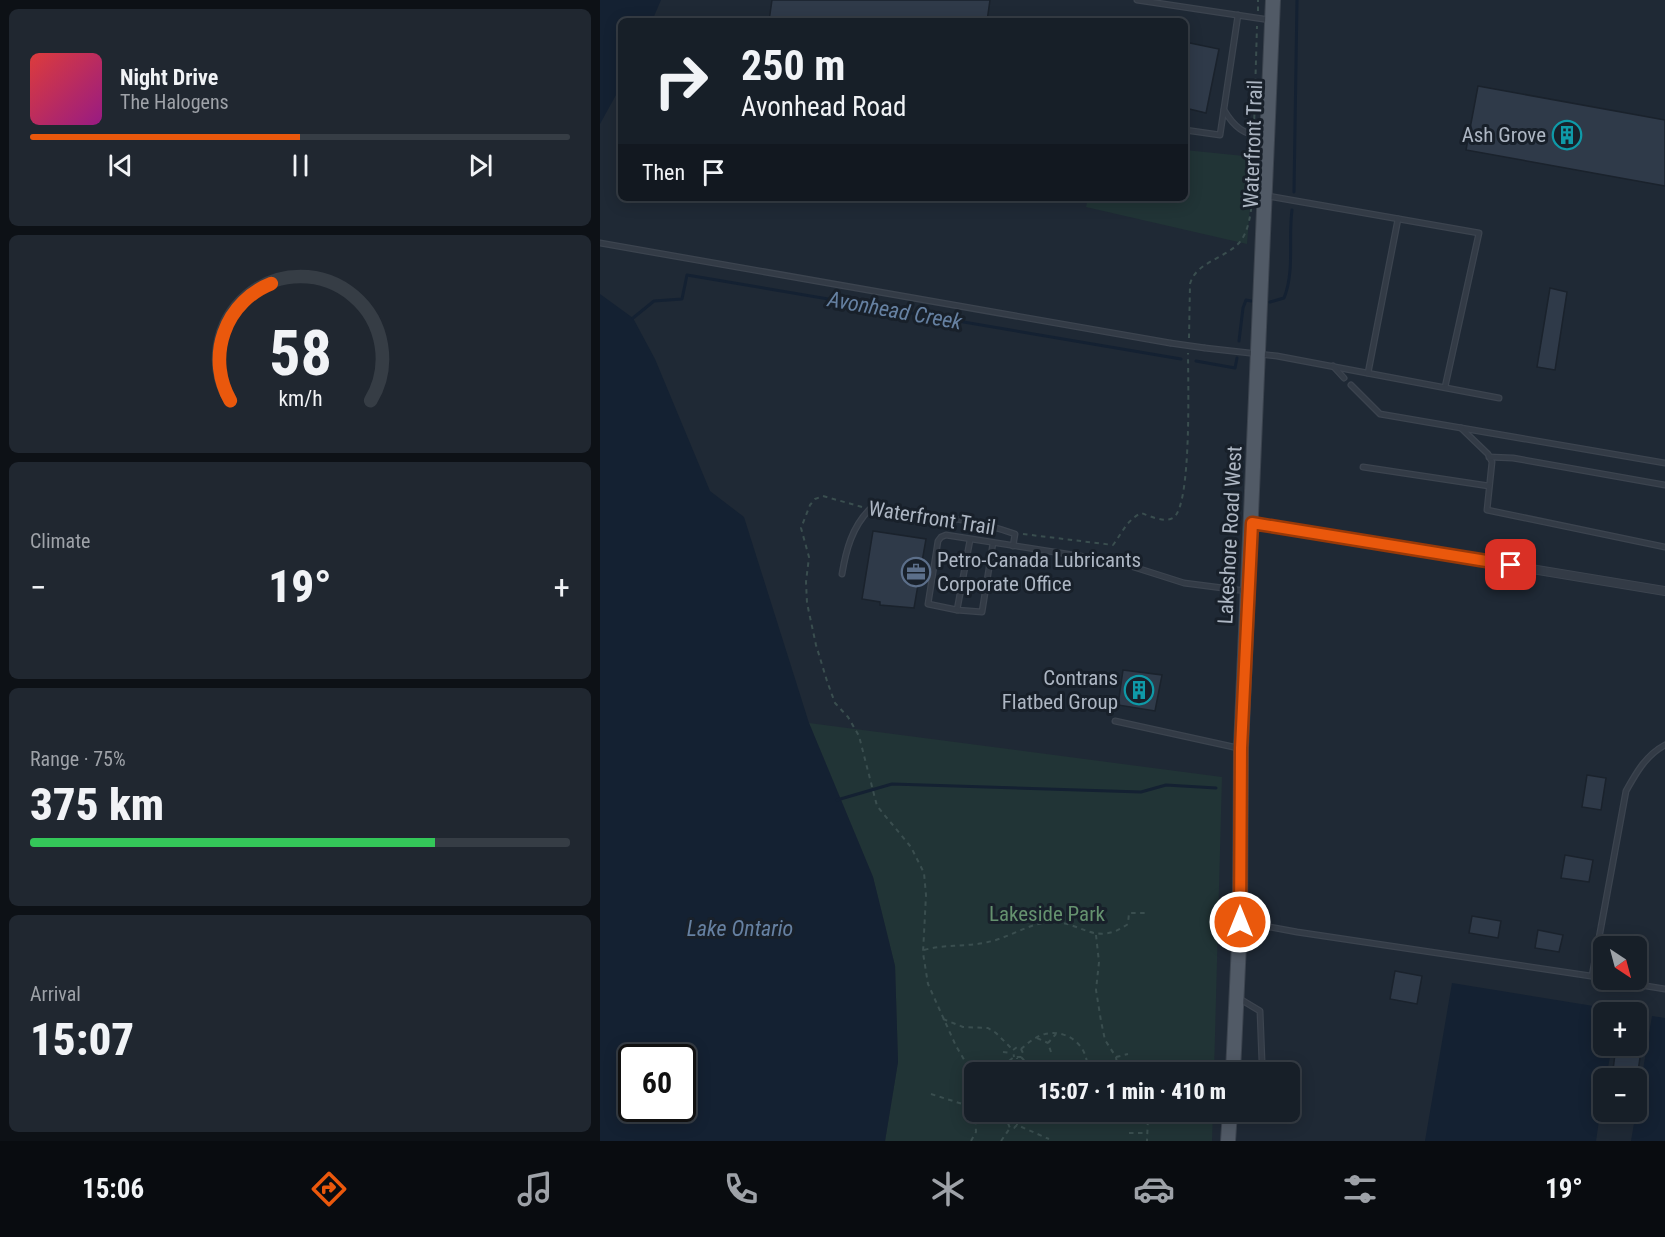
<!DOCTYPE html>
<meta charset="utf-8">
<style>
body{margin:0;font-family:"Roboto Condensed",sans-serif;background:#202730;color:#f1f3f6;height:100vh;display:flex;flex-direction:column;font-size:22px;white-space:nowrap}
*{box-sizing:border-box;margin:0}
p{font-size:20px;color:#9ea2a8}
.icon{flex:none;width:33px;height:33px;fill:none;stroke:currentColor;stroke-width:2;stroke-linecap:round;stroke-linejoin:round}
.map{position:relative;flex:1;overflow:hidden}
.panel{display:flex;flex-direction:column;gap:9px;padding:9px;background:#0d1116;width:600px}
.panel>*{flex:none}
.hud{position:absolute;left:18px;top:18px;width:570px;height:183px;border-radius:9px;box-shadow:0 3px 15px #0003,0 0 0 2px #363d45;background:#171f28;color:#f1f3f6;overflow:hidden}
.needle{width:39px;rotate:144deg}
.buttons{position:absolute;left:993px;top:936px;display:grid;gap:12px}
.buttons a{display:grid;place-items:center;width:54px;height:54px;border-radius:9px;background:#171f28;box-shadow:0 3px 15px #0003,0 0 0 2px #363d45;font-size:30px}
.speed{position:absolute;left:18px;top:1044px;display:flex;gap:12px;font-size:30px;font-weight:700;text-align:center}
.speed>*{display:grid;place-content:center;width:78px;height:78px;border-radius:50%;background:#171f28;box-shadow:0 3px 15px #0003,0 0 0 2px #363d45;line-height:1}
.speed .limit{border:3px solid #111;border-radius:9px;background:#fff;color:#111}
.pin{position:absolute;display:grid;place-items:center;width:51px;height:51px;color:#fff;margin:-26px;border-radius:12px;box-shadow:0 3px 9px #0006}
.me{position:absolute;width:66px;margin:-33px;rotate:0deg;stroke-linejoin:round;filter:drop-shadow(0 0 4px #0008)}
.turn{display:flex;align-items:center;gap:21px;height:126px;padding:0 24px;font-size:27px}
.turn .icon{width:78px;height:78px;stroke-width:2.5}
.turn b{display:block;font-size:42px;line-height:51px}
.then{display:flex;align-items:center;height:57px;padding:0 24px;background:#0003;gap:12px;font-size:22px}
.big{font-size:45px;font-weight:800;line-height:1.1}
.panel .tile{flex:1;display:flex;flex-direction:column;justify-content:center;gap:9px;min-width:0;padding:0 21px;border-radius:9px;background:#202730}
.panel .dial{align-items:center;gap:0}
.dial svg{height:156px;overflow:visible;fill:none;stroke:#363d45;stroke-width:7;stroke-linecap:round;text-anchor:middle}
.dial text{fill:#f1f3f6;stroke:none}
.song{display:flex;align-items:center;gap:18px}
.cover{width:72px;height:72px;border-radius:9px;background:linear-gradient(135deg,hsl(0 70% 55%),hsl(310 70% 35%))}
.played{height:6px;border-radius:3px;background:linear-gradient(90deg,#ea580c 50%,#363d45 50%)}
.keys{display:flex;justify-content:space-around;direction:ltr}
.heat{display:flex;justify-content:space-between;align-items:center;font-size:33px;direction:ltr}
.charge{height:9px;border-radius:4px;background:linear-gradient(90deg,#34c759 75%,#363d45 0)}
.trip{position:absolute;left:364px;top:1062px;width:336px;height:60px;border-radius:9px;background:#171f28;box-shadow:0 3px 15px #0003,0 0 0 2px #363d45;font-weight:800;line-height:60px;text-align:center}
.tabs{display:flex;height:96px;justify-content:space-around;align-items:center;background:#090c10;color:#9ea2a8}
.tabs .icon{width:42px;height:42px}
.tabs .active{color:#ea580c}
.tabs b{font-size:27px;color:#f1f3f6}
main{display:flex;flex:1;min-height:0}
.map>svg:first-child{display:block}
</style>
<main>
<section class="panel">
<div class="tile">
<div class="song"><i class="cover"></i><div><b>Night Drive</b><p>The Halogens</p></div></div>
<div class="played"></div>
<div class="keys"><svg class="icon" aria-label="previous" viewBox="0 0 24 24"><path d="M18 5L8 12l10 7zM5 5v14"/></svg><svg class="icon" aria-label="pause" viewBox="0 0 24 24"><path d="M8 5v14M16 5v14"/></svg><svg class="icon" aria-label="next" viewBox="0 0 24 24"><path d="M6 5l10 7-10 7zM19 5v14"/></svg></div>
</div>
<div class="tile dial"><svg viewBox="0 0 100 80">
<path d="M14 69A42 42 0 1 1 86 69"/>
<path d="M14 69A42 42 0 0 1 35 9" stroke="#ea580c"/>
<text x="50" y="56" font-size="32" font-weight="700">58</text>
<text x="50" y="72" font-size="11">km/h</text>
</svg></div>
<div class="tile"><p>Climate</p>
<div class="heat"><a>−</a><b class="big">19°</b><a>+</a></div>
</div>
<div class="tile"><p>Range · 75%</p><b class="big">375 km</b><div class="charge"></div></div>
<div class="tile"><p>Arrival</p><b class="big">15:07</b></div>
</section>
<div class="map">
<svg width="1065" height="1141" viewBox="0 0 1065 1141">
<rect width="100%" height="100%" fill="#1f2935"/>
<!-- green -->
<g fill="#213436">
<path d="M 585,150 L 654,157 L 647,244 L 486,207 L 488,198 L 585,198 Z"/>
<path d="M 209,723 L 622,777 L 614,1072 L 375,1072 L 375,1112 L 613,1112 L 612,1141 L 285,1141 L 298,1062 L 295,966 L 273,877 Z"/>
</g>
<!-- water -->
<g fill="#142132" fill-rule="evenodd">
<path d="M 0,0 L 61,0 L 52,21 L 21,21 L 21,86 L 0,124 Z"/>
<path d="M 0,294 L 33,318 L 55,359 L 110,491 L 144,517 L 209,723 L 273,877 L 295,966 L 298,1062 L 285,1141 L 0,1141 ZM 32,1058 L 82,1058 L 82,1108 L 32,1108 Z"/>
<path d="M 852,983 L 1018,1010 L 1017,1012 L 1004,1012 L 1004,1046 L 1012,1046 L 1006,1078 L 1004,1078 L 1003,1094 L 996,1141 L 825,1141 Z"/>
<path d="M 1052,1016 L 1065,1018 L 1065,1141 L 1031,1141 Z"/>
</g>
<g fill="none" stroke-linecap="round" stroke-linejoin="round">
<!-- stream -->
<g stroke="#142132" stroke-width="3">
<path d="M 694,192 L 697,0"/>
<path d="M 670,302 L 684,298 C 695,271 688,239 692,210"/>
<path d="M 33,318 L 54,301 L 82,299 L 87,275 L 581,359"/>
<path d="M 639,341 L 643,308 L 646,300 L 651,301"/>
<path d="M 596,361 L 635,368 L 637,358"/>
<path d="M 237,800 L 292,784 L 541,792 L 566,785 L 616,788"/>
</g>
</g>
<!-- building -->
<g fill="#2f3a49" stroke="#1a222c" stroke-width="1.5">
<path d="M 172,0 L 390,0 L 387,21 L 169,21 Z"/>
<path d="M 585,42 L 619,49 L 606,113 L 585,108 L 585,75 L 587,65 L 585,65 Z"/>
<path d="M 878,86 L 1065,120 L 1065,186 L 866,150 Z"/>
<path d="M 950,288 L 967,292 L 955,370 L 937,367 Z"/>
<path d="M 273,531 L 326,539 L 314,608 L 280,605 L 280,602 L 262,599 Z"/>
<path d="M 523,670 L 562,675 L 555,711 L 518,705 Z"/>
<path d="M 987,775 L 1006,778 L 1001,810 L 982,807 Z"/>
<path d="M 965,855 L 993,860 L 989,882 L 961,878 Z"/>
<path d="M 872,916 L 901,921 L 898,938 L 869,933 Z"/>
<path d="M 938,930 L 963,935 L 959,952 L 935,948 Z"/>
<path d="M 795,971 L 822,976 L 817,1004 L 790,999 Z"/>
<path d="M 1036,1008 L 1047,1010 L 1037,1078 L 1012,1078 L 1016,1046 L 1036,1046 Z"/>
</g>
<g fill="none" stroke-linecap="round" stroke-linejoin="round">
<!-- lane casing -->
<g stroke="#3c444f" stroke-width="7">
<g id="lane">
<path d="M 537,0 L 670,20"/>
<path d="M 624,110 C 634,127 644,135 664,137"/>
<path d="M 585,130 L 620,135 L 638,15"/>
<path d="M 668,196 L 879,233 L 845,387"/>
<path d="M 0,243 L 570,343"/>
<path d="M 605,348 L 677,356 L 899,398"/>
<path d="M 733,366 L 744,378"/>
<path d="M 768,373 L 798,219"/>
<path d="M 751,385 L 780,414 L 1065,463"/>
<path d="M 861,428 L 888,454 L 892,462 L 887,510 L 1065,547"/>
<path d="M 889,457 L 913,458 L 1065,485"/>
<path d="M 763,467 L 889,486"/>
<path d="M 370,540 L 357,610 L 382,612 L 393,543"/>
<path d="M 242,574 C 246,550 252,527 270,509 C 319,514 368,517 415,534 L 413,546"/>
<path d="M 357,610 L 328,604 L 338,541 L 341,537 L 346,535 L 518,562 L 584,583 L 646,591"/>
<path d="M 515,721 L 638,748"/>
<path d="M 643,922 L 697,932 L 1004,978"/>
<path d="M 992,976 L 1026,791 C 1036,773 1046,755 1065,745"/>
<path d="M 1010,980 L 1065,989"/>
<path d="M 640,999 L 660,1011 L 662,1062 L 651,1072"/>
</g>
</g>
<!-- street casing -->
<g stroke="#3c444f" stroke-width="10">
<path id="street" d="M 652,523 L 1065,591"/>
</g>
<!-- primary casing -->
<g stroke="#3c444f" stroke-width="16">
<g id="primary">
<path d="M 633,1072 L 640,922 L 641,748 L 673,0"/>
<path d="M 628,1141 L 630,1112"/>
</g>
</g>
<!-- path -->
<g stroke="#3a4e4f" stroke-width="2" stroke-dasharray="4.5 4.5" stroke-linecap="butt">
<path d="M 658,11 L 658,0"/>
<path d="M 654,128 L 657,26"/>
<path d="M 589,338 L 590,284 C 596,262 624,259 639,243 C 657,223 652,169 653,143"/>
<path d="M 262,507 L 223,496 L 215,499 L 210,505 L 201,528 L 209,557 L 206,582 L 207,603 L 216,645 L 227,681 L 235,703 L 248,717 L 259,736 L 277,806 L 311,847 L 324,873 L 326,895 L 323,953 L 328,984 L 356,1046 L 372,1073 L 375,1107"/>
<path d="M 423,534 L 513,545 C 522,533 527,520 541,513 C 550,516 564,523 573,518 C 592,507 588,379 588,353"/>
<path d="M 496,935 L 499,962 L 496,990 L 501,1021 L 505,1040 L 516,1057 L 518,1071 L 521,1072"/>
<path d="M 324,950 C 345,944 367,947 388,942 C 408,938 428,924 449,922 C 481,920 494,948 528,924 L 529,913 L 546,913"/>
<path d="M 343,1019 L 363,1027 L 388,1028 L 396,1033 L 413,1050"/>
<path d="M 437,1038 L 448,1043"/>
<path d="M 421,1049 C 428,1043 436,1036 445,1034 C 465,1029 485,1043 487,1063"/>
<path d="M 403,1052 L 412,1053"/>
<path d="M 451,1052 L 448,1043 L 456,1034"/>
<path d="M 421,1057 L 435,1072"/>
<path d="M 516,1057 L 528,1054"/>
<path d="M 386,1068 L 390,1072"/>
<path d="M 417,1068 L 417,1058"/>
<path d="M 395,1072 L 414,1057 L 421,1057 L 423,1053 L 421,1049 L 417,1047 L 413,1050 L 414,1057"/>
<path d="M 454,1072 C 475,1062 496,1060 517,1070"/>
<path d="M 331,1094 L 375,1108"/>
<path d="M 382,1112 L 407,1121"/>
<path d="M 546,1112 L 548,1117 L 547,1141"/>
<path d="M 417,1125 L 414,1128 L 410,1128 L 407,1121 L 413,1118 L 417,1121 L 417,1125 L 449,1139"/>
<path d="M 529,1133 L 547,1133"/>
<path d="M 371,1141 L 376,1132 L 375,1112"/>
<path d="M 401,1141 L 410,1128"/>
</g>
<!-- lane -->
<use href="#lane" stroke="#333b46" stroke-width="4.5"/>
<!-- street -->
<use href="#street" stroke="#333b46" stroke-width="8"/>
<!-- primary -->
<use href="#primary" stroke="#515a66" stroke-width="14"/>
<!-- lane-bridge casing -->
<g stroke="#3c444f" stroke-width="7" stroke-linecap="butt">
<path id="lane-bridge" d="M 570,343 L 605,348"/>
</g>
<!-- lane-bridge -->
<use href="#lane-bridge" stroke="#333b46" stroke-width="4.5"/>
</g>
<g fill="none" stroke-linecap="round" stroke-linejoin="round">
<!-- route casing -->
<g stroke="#983908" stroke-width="15">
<path id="route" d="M 640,922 L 641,748 L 652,523 L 911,565"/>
</g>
<!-- route -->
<use href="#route" stroke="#ea580c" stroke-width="10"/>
</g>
<!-- icons -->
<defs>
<g id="building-ring" transform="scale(1.5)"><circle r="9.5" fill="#18202a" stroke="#0f9aa8" stroke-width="1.5"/><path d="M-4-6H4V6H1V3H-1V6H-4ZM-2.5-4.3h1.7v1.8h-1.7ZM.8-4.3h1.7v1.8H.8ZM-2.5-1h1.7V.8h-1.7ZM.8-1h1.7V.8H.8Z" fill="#0f9aa8"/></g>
<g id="office-ring" transform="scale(1.5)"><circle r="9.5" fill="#18202a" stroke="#5c6f8a" stroke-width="1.5"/><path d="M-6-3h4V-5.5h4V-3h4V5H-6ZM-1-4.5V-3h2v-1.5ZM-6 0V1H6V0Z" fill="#5c6f8a"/></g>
</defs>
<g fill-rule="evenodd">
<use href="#building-ring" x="967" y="135"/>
<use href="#office-ring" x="316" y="572"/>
<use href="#building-ring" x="539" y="690"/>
</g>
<g text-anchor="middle" stroke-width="6" stroke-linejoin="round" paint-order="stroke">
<!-- poi labels -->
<g font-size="21" fill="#adb6c3" stroke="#18202a" text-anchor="end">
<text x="946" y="142">Ash Grove</text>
<text x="337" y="567" text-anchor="start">Petro-Canada Lubricants<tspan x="337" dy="24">Corporate Office</tspan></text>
<text x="518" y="685">Contrans<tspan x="518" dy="24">Flatbed Group</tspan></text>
</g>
<!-- street labels -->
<g font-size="21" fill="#adb6c3" stroke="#18202a">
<text transform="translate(653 144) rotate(-88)" y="7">Waterfront Trail</text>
<text transform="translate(332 518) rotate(9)" y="7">Waterfront Trail</text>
<text transform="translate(630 535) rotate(-87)" y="7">Lakeshore Road West</text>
</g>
<!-- park labels -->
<g font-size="21" fill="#65926f" stroke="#18202a">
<text x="447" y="921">Lakeside Park</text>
</g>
<!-- water labels -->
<g font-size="22" font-style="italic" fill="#6681a2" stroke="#18202a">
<text transform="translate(295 310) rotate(10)" y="8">Avonhead Creek</text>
<text x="140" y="936">Lake Ontario</text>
</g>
</g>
</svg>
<div class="buttons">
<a><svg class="needle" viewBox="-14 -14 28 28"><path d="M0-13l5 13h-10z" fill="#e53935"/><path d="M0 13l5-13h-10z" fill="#9ea2a8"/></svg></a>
<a>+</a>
<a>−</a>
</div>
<div class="speed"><div class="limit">60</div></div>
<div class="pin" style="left:911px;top:565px;background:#d93025"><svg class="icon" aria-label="arrive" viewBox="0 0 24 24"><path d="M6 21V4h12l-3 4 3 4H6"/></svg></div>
<svg class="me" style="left:640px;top:922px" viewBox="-20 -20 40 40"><circle r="17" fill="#ea580c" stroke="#fff" stroke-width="3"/><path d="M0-11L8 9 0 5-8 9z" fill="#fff"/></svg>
<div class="trip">15:07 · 1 min · 410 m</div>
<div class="hud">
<div class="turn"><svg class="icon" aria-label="right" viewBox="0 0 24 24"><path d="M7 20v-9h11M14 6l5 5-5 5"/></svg><div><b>250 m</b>Avonhead Road</div></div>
<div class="then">Then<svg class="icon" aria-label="arrive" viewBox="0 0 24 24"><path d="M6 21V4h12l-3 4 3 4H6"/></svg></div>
</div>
</div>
</main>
<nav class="tabs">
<b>15:06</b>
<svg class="icon active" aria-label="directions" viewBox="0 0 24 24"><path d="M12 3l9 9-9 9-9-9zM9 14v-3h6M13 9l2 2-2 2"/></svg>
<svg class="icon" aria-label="music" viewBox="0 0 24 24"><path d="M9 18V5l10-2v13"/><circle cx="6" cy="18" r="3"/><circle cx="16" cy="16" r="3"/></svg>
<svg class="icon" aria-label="phone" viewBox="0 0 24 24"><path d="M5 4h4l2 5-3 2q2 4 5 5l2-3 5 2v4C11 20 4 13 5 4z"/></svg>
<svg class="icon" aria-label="climate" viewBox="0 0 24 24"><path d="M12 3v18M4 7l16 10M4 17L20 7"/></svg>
<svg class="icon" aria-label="car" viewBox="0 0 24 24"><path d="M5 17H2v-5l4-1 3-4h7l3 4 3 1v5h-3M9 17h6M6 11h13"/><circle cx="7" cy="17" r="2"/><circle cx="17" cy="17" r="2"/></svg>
<svg class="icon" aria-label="filters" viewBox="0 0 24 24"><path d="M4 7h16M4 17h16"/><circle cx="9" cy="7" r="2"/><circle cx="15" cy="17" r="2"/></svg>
<b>19°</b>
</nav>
